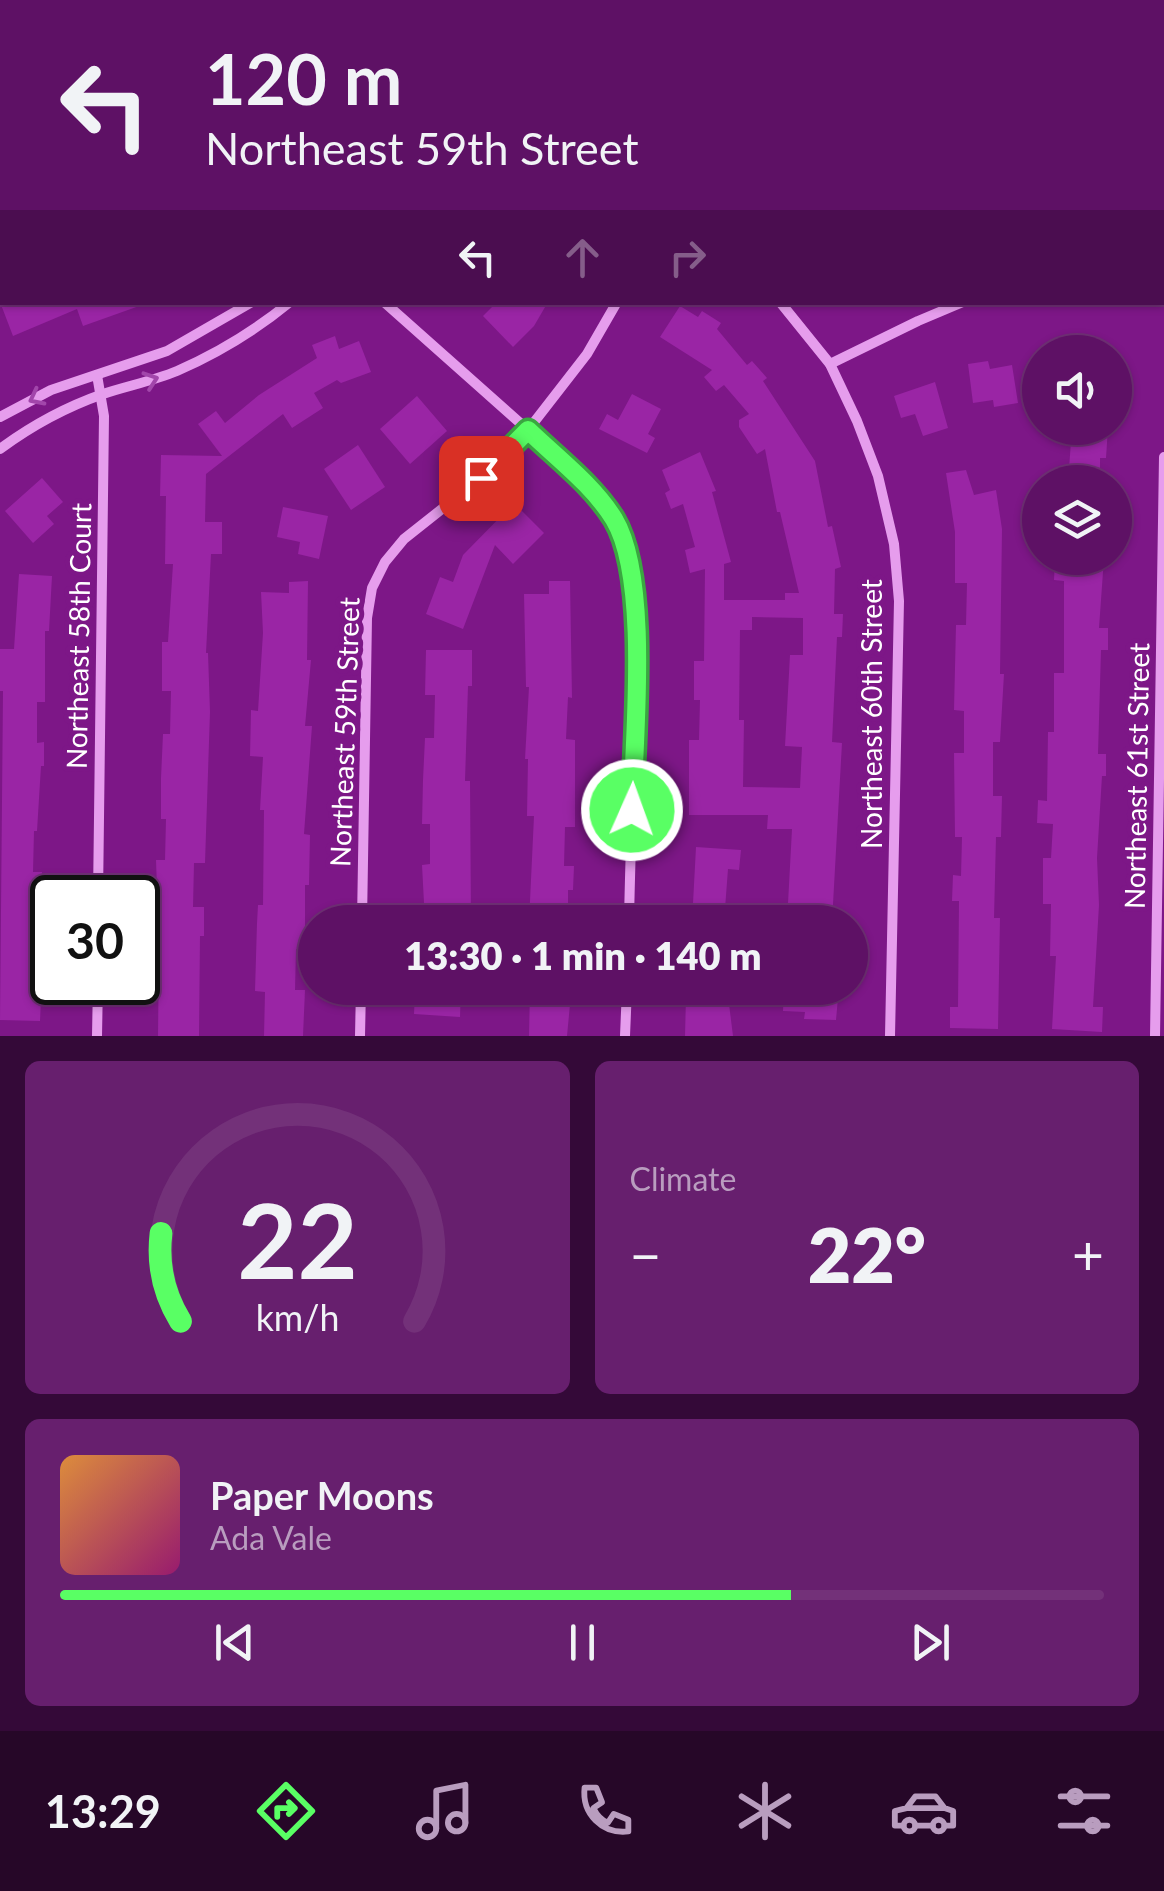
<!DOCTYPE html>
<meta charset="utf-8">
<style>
body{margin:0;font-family:Lato,sans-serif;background:#671f6e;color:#f1f3f6;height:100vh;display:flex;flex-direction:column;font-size:38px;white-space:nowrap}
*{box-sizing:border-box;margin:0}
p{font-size:32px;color:#b99dbf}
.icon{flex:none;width:55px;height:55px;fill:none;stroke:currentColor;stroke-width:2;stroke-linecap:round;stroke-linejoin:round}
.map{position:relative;height:1036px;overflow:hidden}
.sheet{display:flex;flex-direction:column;gap:25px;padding:25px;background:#340938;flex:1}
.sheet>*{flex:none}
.hud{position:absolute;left:0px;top:0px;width:1165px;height:305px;box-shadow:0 2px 8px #0004,0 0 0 2px #733179;background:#5e1165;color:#f1f3f6;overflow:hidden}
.controls{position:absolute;left:1022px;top:335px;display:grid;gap:20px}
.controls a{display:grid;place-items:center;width:110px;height:110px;border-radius:50%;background:#5e1165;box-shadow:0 2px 8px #0004,0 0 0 2px #733179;font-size:50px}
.speed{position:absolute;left:30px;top:875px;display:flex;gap:20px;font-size:50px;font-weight:700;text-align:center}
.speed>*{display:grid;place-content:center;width:130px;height:130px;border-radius:50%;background:#5e1165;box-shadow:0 2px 8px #0004,0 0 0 2px #733179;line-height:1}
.speed .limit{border:5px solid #111;border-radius:15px;background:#fff;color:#111}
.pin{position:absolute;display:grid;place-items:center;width:85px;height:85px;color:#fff;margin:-42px;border-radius:20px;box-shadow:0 5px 15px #0006}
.me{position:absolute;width:110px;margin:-55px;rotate:2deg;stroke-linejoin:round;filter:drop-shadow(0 0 8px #0008)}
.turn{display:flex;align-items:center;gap:35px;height:210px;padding:0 40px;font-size:45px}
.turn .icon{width:130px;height:130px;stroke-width:2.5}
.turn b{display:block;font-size:70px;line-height:85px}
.lanes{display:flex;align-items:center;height:95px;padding:0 40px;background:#0003;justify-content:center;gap:50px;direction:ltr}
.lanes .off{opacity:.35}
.big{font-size:75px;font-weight:800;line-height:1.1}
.sheet .widget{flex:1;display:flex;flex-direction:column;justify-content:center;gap:15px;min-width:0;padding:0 35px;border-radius:15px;background:#671f6e}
.sheet .dial{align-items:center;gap:0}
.dial svg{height:260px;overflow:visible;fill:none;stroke:#733179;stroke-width:7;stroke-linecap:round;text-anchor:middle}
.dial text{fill:#f1f3f6;stroke:none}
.song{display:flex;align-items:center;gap:30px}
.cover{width:120px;height:120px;border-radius:15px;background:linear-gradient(135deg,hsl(30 70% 55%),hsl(320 70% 35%))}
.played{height:10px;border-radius:5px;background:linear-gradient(90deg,#59ff64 70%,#733179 70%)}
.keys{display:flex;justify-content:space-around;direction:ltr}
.heat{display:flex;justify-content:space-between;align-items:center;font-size:55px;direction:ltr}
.sheet .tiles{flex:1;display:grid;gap:25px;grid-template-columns:1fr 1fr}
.widget:last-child{grid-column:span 2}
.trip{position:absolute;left:298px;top:905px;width:570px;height:100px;border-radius:50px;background:#5e1165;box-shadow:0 2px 8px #0004,0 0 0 2px #733179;font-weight:800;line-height:100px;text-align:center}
.dock{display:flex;height:160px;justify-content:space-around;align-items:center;background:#260728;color:#b99dbf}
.dock .icon{width:70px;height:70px}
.dock .current{color:#59ff64}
.dock b{font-size:45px;color:#f1f3f6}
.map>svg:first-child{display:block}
</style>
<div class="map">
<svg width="1164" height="1036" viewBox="0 0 1164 1036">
<rect width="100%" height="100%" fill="#7d1787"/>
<!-- building -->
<g fill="#9a25a5" fill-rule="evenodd">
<path d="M 0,302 L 141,302 L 142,305 L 83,326 L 77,309 L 13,336 Z"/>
<path d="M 497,302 L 548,302 L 534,326 L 513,347 L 483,316 Z"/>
<path d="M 680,306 L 698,317 L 702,311 L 721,323 L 717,329 L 747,365 L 752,361 L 767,378 L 763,381 L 815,461 L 828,527 L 832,526 L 841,567 L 835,569 L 834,614 L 843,614 L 842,637 L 837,637 L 832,742 L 842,743 L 832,922 L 787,922 L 792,829 L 767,829 L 768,815 L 689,815 L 689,740 L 699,740 L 700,700 L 694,700 L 694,661 L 704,661 L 705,569 L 690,573 L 685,550 L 695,547 L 683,504 L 671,509 L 665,493 L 670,490 L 662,470 L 700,452 L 716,491 L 712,492 L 731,562 L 724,564 L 724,600 L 785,600 L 785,593 L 799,593 L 780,512 L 777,512 L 765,449 L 757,454 L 739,427 L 739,420 L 749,414 L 724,385 L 716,391 L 704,377 L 712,370 L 660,337 ZM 752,617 L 803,618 L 803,655 L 790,655 L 785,746 L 802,747 L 800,788 L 743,787 L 744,720 L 739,720 L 740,630 L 752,630 Z"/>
<path d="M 335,336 L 339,349 L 359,341 L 371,372 L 341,383 L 337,380 L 314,393 L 323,408 L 292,428 L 283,414 L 206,474 L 205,522 L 222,522 L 222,554 L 211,554 L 206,653 L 208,653 L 210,712 L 205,863 L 194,863 L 193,907 L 204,907 L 204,936 L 200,936 L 199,1036 L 158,1036 L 159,946 L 156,860 L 165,860 L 166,819 L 161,819 L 161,778 L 163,734 L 170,734 L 171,691 L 162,691 L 162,642 L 168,642 L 173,564 L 165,564 L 166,496 L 160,496 L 161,455 L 222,456 L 198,424 L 216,411 L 225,423 L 259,395 L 317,358 L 312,345 Z"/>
<path d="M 988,361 L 990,369 L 1012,365 L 1018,403 L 994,407 L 993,400 L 973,403 L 968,364 Z"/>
<path d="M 935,382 L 948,428 L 923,436 L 915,414 L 901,418 L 894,396 Z"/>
<path d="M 632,394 L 661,409 L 648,434 L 655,438 L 647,453 L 599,429 L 607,414 L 618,420 Z"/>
<path d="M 417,396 L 447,431 L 410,464 L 380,429 Z"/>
<path d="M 1072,428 L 1108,428 L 1106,458 L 1100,458 L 1100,482 L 1068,482 Z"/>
<path d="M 358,445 L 385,487 L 351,510 L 324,469 Z"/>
<path d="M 966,470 L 974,495 L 996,490 L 1002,529 L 1000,674 L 1004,674 L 1000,742 L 993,742 L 993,796 L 1002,796 L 1001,837 L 996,837 L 994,918 L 1000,918 L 998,1029 L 950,1028 L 950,1007 L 958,1007 L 959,901 L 952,901 L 953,875 L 961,876 L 962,837 L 955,837 L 954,753 L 964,753 L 964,711 L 954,710 L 956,625 L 966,625 L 967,583 L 955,583 L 955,532 L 946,473 Z"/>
<path d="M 42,478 L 63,502 L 47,516 L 54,524 L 33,543 L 5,511 Z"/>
<path d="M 514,503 L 544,533 L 513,564 L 495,545 L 463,629 L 426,614 L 440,577 L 453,582 L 463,555 Z"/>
<path d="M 283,507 L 328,516 L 319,559 L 298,554 L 300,542 L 277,537 Z"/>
<path d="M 1055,558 L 1104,558 L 1099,628 L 1108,628 L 1108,650 L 1101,650 L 1098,754 L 1106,754 L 1106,776 L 1102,776 L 1097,858 L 1099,905 L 1093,1007 L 1103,1007 L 1102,1032 L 1052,1029 L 1056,956 L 1050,956 L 1051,904 L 1043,904 L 1043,858 L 1051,858 L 1053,824 L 1037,823 L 1038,800 L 1047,801 L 1048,732 L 1054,732 L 1054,673 L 1064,673 L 1064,581 L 1054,580 Z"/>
<path d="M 19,574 L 52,576 L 49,631 L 45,631 L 45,702 L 37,702 L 37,743 L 44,742 L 44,766 L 41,766 L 37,831 L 34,831 L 33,872 L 42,872 L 42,896 L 36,895 L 31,999 L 41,999 L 40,1021 L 0,1020 L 3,691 L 0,691 L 0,649 L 14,649 Z"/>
<path d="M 308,581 L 307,660 L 311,660 L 305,726 L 312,726 L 304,834 L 310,835 L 309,885 L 305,885 L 305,949 L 296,949 L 295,990 L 305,990 L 303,1036 L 264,1036 L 265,992 L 255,991 L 257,923 L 258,905 L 263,905 L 264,810 L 260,810 L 263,757 L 250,756 L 251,710 L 258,711 L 263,633 L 261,592 L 289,593 L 289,582 Z"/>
<path d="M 549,581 L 570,581 L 572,698 L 568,697 L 566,739 L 575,740 L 575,827 L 565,827 L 564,866 L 574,866 L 573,890 L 568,890 L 568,922 L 529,922 L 534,816 L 527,816 L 528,759 L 525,759 L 529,687 L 526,687 L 524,594 L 549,594 Z"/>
<path d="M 426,650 L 472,650 L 472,686 L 468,686 L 465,781 L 470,781 L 471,922 L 425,922 L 422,865 L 430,864 L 430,824 L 422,824 L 423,780 L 425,738 L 434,738 L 435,695 L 425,695 Z"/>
<path d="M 696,847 L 741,850 L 739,870 L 728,869 L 724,922 L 692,922 Z"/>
<path d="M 428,988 L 461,988 L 460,1017 L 414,1014 L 415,991 L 427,991 Z"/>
<path d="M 530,988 L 562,988 L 562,994 L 571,994 L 567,1036 L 529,1036 Z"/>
<path d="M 695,988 L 727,988 L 733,1036 L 685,1036 L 686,996 L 695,997 Z"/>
<path d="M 784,988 L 827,988 L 827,998 L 838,998 L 836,1020 L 804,1019 L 805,1012 L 783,1011 Z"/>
</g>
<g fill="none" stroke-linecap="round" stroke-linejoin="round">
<!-- street -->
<g stroke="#e69ded" stroke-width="10">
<path d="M 157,2 L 157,0"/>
<path d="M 416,2 L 416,0"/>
<path d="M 440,2 L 440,0"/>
<path d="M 701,2 L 701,0"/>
<path d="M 1162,34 L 1164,34"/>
<path d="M 0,119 L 2,119"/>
<path d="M 1162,301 L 1164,301"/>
<path d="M 617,302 L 587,354 L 528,430 C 557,457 592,485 613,518 C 647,573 636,690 634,753 C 632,810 630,866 629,922"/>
<path d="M 780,302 L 830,364 L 857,421 L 878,476 L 894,544 L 899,601 L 890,1036"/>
<path d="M 830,364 L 918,321 L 963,302"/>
<path d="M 97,375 L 104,416 L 98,898"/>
<path d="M 0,417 L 51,390 L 167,351 L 252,302"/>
<path d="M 0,449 C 31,426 66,407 103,394 C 127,386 153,381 177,371 C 218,353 256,330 290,302"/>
<path d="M 362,922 L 367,618 L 372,588 L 385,562 L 404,539 L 481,478 L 528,430 L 384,302"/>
<path d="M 97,1036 L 98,982"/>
<path d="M 360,1036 L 361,988"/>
<path d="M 625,1036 L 627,988"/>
<path d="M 1155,1036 L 1164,457"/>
</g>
</g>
<!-- one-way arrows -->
<defs><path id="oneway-chevron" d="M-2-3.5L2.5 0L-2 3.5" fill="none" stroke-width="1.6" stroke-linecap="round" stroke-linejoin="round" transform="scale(2.5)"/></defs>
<g stroke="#a246ab">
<use href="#oneway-chevron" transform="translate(151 380) rotate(-19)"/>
<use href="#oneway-chevron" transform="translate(36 398) rotate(153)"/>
</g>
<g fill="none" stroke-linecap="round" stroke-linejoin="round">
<!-- route casing -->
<g stroke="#3aa641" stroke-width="25">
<path id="route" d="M 481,478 L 528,430 C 557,458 593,485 614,519 C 650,579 634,738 632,810"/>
</g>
<!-- route -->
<use href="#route" stroke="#59ff64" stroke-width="18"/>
</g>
<g text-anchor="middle" stroke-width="10" stroke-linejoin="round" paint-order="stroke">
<!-- street labels -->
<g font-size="28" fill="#fff" stroke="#7d1787">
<text transform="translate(79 636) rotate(-89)" y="10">Northeast 58th Court</text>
<text transform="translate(872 714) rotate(-90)" y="10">Northeast 60th Street</text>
<text transform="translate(345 732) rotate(-88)" y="10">Northeast 59th Street</text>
<text transform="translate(1137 776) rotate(-89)" y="10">Northeast 61st Street</text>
</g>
</g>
</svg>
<div class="controls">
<a><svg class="icon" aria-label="sound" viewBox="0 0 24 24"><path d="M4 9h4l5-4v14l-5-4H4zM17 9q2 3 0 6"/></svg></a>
<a><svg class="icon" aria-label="layers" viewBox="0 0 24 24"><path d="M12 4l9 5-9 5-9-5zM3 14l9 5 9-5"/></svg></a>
</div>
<div class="speed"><div class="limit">30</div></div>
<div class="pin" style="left:481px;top:478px;background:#d93025"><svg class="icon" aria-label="arrive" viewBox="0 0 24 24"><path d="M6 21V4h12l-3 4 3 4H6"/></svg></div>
<svg class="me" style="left:632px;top:810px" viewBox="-20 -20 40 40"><circle r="17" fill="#59ff64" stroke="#fff" stroke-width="3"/><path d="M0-11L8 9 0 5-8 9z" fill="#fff"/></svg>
<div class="trip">13:30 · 1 min · 140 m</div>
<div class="hud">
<div class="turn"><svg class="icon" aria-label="left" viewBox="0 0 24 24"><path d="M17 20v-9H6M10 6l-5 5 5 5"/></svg><div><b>120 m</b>Northeast 59th Street</div></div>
<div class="lanes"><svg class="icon" aria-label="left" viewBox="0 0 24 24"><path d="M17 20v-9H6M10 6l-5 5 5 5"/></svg><svg class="icon off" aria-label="ahead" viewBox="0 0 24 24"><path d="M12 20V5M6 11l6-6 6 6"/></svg><svg class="icon off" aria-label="right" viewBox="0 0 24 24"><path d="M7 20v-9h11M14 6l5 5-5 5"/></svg></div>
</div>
</div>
<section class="sheet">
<div class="tiles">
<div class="widget dial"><svg viewBox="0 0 100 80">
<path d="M14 69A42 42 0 1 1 86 69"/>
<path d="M14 69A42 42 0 0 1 8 42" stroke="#59ff64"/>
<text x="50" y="56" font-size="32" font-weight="700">22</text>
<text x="50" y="72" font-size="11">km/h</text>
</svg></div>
<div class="widget"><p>Climate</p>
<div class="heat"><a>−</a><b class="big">22°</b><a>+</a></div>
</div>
<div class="widget">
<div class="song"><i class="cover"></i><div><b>Paper Moons</b><p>Ada Vale</p></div></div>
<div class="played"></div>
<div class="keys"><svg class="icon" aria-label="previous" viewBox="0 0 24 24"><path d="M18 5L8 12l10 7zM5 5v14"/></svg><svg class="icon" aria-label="pause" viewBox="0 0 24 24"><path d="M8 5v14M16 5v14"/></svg><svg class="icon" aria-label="next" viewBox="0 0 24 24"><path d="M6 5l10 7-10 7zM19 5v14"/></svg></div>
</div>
</div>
</section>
<nav class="dock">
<b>13:29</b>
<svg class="icon current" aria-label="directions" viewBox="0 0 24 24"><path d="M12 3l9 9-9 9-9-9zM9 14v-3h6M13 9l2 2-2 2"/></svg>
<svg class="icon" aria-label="music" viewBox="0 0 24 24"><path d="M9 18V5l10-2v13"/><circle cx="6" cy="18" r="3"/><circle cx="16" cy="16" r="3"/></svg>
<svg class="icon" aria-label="phone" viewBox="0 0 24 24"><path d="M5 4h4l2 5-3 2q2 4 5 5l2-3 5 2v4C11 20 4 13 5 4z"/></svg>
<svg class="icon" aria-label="climate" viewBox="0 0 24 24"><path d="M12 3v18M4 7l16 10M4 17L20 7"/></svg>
<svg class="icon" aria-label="car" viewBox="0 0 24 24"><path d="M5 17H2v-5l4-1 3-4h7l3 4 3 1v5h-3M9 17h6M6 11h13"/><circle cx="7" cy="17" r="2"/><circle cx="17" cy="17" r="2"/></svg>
<svg class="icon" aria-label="filters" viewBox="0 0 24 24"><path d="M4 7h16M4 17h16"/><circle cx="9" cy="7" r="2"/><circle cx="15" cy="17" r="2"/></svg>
</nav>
